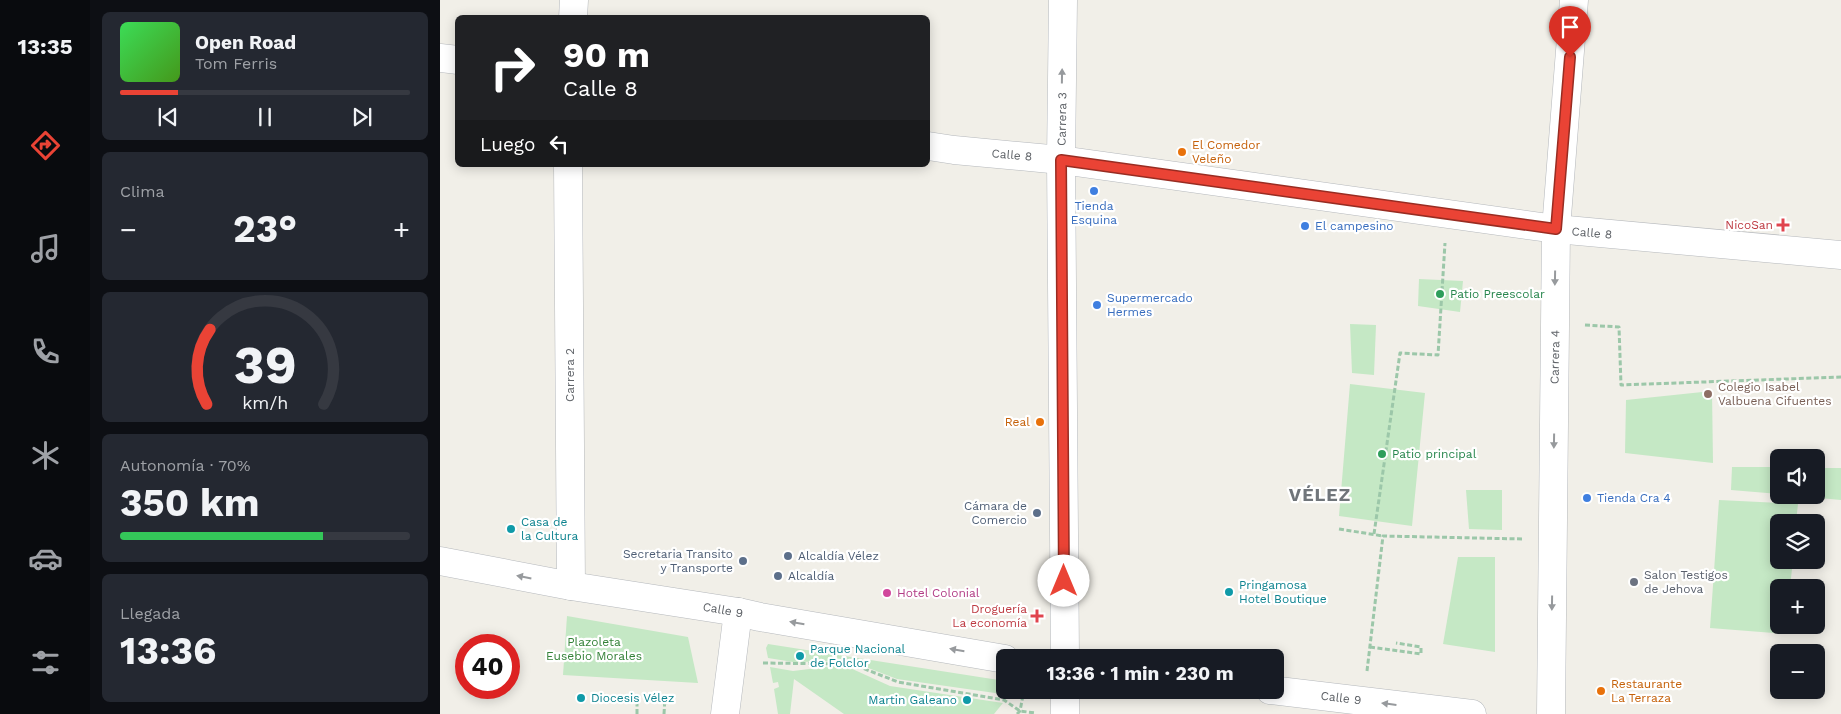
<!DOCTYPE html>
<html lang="es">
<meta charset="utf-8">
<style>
body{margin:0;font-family:"Work Sans",sans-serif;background:#242831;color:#f1f3f6;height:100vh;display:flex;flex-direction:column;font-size:19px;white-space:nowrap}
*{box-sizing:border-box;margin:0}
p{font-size:16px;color:#9ea1a6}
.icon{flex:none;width:28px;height:28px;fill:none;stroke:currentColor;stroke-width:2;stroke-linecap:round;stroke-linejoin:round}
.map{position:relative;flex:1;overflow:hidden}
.side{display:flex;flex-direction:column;gap:12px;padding:12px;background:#0d0f14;width:350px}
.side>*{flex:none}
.guide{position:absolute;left:15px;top:15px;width:475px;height:152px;border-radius:8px;box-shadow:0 2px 12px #0003;background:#202124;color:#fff;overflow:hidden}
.fabs{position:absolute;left:1330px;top:449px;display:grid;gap:10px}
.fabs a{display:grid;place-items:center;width:55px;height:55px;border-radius:8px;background:#171b24;box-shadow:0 2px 12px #0003;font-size:25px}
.speed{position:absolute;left:15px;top:634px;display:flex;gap:10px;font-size:25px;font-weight:700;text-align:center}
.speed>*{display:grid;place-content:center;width:65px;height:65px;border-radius:50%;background:#171b24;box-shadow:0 2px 12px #0003;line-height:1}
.speed .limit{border:8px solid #d22;background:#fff;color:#111}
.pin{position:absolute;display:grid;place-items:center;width:42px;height:42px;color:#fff;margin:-51px -21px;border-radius:50% 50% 50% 0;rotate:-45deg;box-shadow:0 0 5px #0007}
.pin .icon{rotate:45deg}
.me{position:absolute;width:55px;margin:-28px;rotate:0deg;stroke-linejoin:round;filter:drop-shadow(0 0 4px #0008)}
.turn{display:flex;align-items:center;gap:18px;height:105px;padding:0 25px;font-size:22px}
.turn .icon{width:65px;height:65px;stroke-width:2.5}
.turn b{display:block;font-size:35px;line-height:42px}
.then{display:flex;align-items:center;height:48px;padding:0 25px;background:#0003;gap:10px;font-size:19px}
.big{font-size:38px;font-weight:700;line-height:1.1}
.side .tile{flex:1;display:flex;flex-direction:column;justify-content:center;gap:8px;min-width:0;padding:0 18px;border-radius:8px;background:#242831}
.side .dial{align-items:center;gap:0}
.dial svg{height:130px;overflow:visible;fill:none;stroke:#363941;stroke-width:7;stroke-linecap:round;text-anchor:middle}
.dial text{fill:#f1f3f6;stroke:none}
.song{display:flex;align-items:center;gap:15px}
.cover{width:60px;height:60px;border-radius:8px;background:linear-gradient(135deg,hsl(130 70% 55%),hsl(100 70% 35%))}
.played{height:5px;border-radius:2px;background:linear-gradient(90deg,#ea4335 20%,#363941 20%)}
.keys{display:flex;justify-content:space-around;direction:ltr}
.heat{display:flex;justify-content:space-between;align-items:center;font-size:28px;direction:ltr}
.charge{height:8px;border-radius:4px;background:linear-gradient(90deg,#34c759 70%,#363941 0)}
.trip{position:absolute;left:556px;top:649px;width:288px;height:50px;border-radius:8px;background:#171b24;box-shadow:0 2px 12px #0003;font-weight:700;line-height:50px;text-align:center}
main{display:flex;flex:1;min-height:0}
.tab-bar{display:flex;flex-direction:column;width:90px;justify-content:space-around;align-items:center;background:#090b0e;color:#9ea1a6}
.tab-bar .icon{width:35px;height:35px}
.tab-bar .active{color:#ea4335}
.tab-bar b{font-size:22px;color:#f1f3f6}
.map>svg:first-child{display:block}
</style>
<main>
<nav class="tab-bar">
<b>13:35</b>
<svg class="icon active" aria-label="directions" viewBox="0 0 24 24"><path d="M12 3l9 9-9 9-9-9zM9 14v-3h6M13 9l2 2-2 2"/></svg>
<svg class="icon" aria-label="music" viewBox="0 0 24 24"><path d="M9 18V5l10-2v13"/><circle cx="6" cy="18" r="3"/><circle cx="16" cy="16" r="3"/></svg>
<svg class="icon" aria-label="phone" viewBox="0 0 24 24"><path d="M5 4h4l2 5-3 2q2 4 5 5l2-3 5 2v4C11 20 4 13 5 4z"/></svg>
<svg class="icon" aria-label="climate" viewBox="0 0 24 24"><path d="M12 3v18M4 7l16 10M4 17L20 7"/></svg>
<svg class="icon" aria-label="car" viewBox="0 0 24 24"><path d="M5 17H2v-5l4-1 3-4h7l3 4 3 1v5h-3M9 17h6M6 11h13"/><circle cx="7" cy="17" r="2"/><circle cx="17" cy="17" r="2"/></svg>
<svg class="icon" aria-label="filters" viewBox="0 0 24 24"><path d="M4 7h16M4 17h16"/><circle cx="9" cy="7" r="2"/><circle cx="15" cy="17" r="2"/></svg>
</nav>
<section class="side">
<div class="tile">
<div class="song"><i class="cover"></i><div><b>Open Road</b><p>Tom Ferris</p></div></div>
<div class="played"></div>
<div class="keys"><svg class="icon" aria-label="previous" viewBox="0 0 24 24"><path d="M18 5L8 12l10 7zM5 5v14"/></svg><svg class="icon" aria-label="pause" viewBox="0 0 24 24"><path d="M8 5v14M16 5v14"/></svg><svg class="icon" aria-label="next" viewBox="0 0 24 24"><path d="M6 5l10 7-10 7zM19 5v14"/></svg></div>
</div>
<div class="tile"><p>Clima</p>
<div class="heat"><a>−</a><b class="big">23°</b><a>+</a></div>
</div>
<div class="tile dial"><svg viewBox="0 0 100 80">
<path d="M14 69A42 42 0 1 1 86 69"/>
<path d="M14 69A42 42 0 0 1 16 23" stroke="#ea4335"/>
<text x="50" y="56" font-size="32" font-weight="700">39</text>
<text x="50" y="72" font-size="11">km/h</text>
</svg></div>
<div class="tile"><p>Autonomía · 70%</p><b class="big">350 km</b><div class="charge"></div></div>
<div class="tile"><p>Llegada</p><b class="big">13:36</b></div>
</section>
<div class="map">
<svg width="1401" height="714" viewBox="0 0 1401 714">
<rect width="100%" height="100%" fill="#f1efe8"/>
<!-- green -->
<g fill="#c5e8c5">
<path d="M 979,279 L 1023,281 L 1020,312 L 978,306 Z"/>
<path d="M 910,324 L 936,325 L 934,375 L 912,373 Z"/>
<path d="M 910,384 L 985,393 L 972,526 L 899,516 Z"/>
<path d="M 1272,391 L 1273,463 L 1185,453 L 1186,400 Z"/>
<path d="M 1292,467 L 1339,467 L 1339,494 L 1291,490 Z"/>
<path d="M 1376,468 L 1401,468 L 1401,500 L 1347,495 L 1376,495 Z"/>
<path d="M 1026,490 L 1062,490 L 1062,530 L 1029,529 Z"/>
<path d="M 1279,500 L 1358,504 L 1356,522 L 1339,522 L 1339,560 L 1353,560 L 1350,587 L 1339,588 L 1339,625 L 1347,625 L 1346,634 L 1270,628 Z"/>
<path d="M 1018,557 L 1055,557 L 1055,652 L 1003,644 Z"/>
<path d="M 127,616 L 248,637 L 258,683 L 123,675 Z"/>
<path d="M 328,644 L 565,681 L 565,690 L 573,690 L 569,695 L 457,679 L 410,661 L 353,662 L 328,658 L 326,648 Z"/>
<path d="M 394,666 L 408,667 L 450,686 L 563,703 L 554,714 L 404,714 L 354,679 L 350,714 L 338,714 L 334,689 L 339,687 L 338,682 L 333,683 L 330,667 L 353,671 Z"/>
</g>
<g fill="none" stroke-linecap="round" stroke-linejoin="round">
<!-- street casing -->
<g stroke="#b5b8bc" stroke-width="29">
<g id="street">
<path d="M 133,18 L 134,0"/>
<path d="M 0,58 L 18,60"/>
<path d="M 488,146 L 514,150 L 621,160 L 1116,229 L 1401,255"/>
<path d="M 128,165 L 131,586"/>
<path d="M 0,561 L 131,586 L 298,612 L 320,617 L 565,659"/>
<path d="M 830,690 L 1032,714"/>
<path d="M 285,714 L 298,612"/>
<path d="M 1111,714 L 1116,229 L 1134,0"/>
</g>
</g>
<!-- secondary casing -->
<g stroke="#b6babf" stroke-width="29">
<g id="secondary">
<path d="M 623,0 L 621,160 L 625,658"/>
<path d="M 625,714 L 625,690"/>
</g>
</g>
<!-- path -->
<g stroke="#9cc7a9" stroke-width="3" stroke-dasharray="5 2.5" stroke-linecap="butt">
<path d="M 1145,325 L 1179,327 L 1181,385 L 1401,377"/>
<path d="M 899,529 L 943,536"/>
<path d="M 934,534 L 960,353 L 998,355 L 1005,243"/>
<path d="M 930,647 L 981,654 L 981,647 L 956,643"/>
<path d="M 323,663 L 401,664"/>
<path d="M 417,666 L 458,682 L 564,700 L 580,711 L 595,713"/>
<path d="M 927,671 L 943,536 L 1083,539"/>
<path d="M 197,714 L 197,696"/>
<path d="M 224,714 L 225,698"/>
<path d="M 577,714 L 580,711 L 584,690"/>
</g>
<!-- street -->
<use href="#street" stroke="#fff" stroke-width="28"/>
<!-- secondary -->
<use href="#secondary" stroke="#fff" stroke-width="28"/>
</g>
<!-- one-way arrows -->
<defs><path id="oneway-solid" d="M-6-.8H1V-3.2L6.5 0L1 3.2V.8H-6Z" transform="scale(1.25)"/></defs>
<g fill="#979a9d">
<use href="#oneway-solid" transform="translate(622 76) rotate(-89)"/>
<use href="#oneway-solid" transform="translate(1115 278) rotate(91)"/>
<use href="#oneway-solid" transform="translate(1114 441) rotate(91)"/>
<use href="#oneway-solid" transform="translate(84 577) rotate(-169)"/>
<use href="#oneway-solid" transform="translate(1112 603) rotate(91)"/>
<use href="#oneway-solid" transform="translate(357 623) rotate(-170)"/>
<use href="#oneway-solid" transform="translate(517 650) rotate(-170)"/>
<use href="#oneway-solid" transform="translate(949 704) rotate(-173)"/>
</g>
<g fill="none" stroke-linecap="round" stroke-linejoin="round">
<!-- route casing -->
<g stroke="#982c22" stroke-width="12">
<path id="route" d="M 624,581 L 621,160 L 1116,229 L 1130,57"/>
</g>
<!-- route -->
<use href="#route" stroke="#ea4335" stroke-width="9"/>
</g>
<!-- markers -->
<g fill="#e8710a" stroke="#fff" stroke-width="2">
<circle cx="742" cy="152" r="5"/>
<circle cx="600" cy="422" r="5"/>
<circle cx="1161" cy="691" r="5"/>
</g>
<g fill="#3f7fe0" stroke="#fff" stroke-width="2">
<circle cx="654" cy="191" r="5"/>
<circle cx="865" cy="226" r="5"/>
<circle cx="657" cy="305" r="5"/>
<circle cx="1147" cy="498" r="5"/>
</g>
<g fill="#e0444e" stroke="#fff" stroke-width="2">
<path d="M1340.5 217.5h5v5h5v5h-5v5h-5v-5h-5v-5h5z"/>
<path d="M594.5 608.5h5v5h5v5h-5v5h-5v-5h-5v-5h5z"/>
</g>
<g fill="#2e9e5b" stroke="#fff" stroke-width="2">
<circle cx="1000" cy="294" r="5"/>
<circle cx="942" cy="454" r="5"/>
</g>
<circle fill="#8d6e63" stroke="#fff" stroke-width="2" cx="1268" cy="394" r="5"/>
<g fill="#5c6f8a" stroke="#fff" stroke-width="2">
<circle cx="597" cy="513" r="5"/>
<circle cx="348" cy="556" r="5"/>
<circle cx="303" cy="561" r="5"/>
<circle cx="338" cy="576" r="5"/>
</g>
<g fill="#0f9aa8" stroke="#fff" stroke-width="2">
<circle cx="71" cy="529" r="5"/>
<circle cx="789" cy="592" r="5"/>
<circle cx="360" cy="656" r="5"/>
<circle cx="141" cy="698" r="5"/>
<circle cx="527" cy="700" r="5"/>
</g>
<circle fill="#6b7280" stroke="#fff" stroke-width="2" cx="1194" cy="582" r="5"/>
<circle fill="#d1479c" stroke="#fff" stroke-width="2" cx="447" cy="593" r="5"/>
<g text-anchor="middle" stroke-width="4.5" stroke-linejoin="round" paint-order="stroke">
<!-- street labels -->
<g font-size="12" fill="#5f6368" stroke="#fff">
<text transform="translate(622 119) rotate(-89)" y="4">Carrera 3</text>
<text transform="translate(572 155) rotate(5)" y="4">Calle 8</text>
<text transform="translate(1152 233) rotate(5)" y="4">Calle 8</text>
<text transform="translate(1115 357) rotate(-89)" y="4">Carrera 4</text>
<text transform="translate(130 375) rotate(-90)" y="4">Carrera 2</text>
<text transform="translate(283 610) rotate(10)" y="4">Calle 9</text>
<text transform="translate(901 698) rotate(7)" y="4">Calle 9</text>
</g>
<!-- food labels -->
<g font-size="12" fill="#c56008" stroke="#fff" text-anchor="start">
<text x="752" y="149">El Comedor<tspan x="752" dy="14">Veleño</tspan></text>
<text x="590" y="426" text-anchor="end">Real</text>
<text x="1171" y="688">Restaurante<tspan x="1171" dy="14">La Terraza</tspan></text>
</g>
<!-- shop labels -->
<g font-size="12" fill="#366cbe" stroke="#fff" text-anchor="start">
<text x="654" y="210" text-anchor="middle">Tienda<tspan x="654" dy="14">Esquina</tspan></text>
<text x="875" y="230">El campesino</text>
<text x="667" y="302">Supermercado<tspan x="667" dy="14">Hermes</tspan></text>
<text x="1157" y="502">Tienda Cra 4</text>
</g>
<!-- health labels -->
<g font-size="12" fill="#be3a42" stroke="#fff" text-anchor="end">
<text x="1333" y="229">NicoSan</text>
<text x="587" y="613">Droguería<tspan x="587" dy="14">La economía</tspan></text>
</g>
<!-- leisure labels -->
<g font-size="12" fill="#27864d" stroke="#fff" text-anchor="start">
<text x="1010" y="298">Patio Preescolar</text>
<text x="952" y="458">Patio principal</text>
</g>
<!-- education labels -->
<g font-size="12" fill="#785e54" stroke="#fff" text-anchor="start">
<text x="1278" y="391">Colegio Isabel<tspan x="1278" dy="14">Valbuena Cifuentes</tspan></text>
</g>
<!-- service labels -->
<g font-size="12" fill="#4e5e75" stroke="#fff" text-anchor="end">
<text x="587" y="510">Cámara de<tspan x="587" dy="14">Comercio</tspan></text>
<text x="293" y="558">Secretaria Transito<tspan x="293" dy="14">y Transporte</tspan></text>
<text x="358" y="560" text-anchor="start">Alcaldía Vélez</text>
<text x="348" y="580" text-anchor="start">Alcaldía</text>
</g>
<!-- culture labels -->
<g font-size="12" fill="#0d838f" stroke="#fff" text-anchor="start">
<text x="81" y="526">Casa de<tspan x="81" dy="14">la Cultura</tspan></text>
<text x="799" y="589">Pringamosa<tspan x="799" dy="14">Hotel Boutique</tspan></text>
<text x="370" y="653">Parque Nacional<tspan x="370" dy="14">de Folclor</tspan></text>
<text x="151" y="702">Diocesis Vélez</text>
<text x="517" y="704" text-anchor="end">Martin Galeano</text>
</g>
<!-- worship labels -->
<g font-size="12" fill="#5b616d" stroke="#fff" text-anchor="start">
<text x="1204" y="579">Salon Testigos<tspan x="1204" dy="14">de Jehova</tspan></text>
</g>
<!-- hotel labels -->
<g font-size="12" fill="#b23c85" stroke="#fff" text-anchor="start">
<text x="457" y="597">Hotel Colonial</text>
</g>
<!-- park labels -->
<g font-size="12" fill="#348238" stroke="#fff">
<text x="154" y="646">Plazoleta<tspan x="154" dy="14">Eusebio Morales</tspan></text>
</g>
<!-- district labels -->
<g font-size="18" font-weight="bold" letter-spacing="1" fill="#70757a" stroke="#fff">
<text x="880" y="501">VÉLEZ</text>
</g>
</g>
</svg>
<div class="fabs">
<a><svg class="icon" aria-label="sound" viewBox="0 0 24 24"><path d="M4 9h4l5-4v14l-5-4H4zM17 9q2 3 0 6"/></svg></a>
<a><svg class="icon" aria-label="layers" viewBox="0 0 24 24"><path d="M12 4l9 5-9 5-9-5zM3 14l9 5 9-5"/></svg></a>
<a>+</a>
<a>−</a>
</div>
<div class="speed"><div class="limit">40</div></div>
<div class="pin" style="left:1130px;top:57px;background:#d93025"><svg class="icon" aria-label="arrive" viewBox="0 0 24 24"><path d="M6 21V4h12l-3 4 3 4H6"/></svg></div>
<svg class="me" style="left:624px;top:581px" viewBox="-20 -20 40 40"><circle r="19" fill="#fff"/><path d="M0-13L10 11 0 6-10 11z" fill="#ea4335"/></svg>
<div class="trip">13:36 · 1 min · 230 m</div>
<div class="guide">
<div class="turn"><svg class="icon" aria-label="right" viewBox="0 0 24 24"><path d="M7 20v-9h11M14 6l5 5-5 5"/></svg><div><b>90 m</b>Calle 8</div></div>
<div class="then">Luego<svg class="icon" aria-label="left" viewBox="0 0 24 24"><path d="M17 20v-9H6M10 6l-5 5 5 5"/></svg></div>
</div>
</div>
</main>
